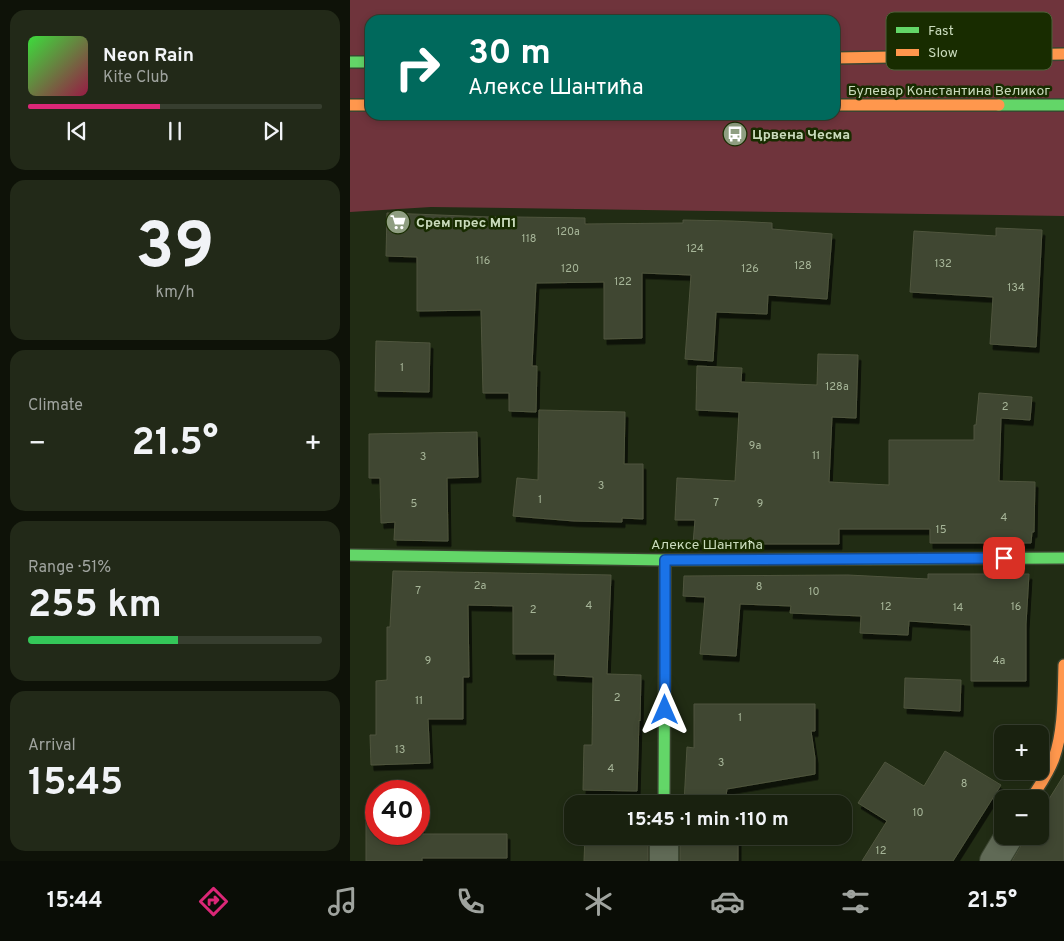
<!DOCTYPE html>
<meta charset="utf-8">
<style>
body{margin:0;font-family:Overpass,sans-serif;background:#222918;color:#f1f3f6;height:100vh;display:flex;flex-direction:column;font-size:19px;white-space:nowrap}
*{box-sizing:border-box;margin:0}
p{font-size:16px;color:#9fa39e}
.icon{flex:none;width:28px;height:28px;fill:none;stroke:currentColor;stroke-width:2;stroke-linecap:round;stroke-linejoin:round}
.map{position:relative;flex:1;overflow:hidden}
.drawer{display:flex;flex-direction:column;gap:10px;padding:10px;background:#0e1208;width:350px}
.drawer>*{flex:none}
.top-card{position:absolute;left:15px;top:15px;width:475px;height:105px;border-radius:15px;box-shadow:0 2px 8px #0003,0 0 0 1px #373e2f;background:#00695c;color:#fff;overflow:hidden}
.buttons{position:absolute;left:644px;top:725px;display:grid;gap:10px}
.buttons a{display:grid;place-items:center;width:55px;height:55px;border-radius:10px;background:#19210f;box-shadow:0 2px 8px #0003,0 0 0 1px #373e2f;font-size:25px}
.speed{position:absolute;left:15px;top:780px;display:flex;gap:10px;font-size:25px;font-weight:700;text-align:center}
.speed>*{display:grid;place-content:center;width:65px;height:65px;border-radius:50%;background:#19210f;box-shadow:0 2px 8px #0003,0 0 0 1px #373e2f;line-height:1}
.speed .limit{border:8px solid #d22;background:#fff;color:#111}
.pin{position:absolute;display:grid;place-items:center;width:42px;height:42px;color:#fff;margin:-21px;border-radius:10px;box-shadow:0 2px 8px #0006}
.me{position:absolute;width:55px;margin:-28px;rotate:0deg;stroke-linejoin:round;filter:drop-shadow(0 0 4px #0008)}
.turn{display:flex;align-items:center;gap:18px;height:105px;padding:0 20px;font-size:22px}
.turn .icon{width:65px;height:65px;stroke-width:2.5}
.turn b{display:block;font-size:35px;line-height:42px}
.big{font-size:38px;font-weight:700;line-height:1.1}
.drawer .widget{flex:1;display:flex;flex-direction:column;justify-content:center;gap:8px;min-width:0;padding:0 18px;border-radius:15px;background:#222918}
.drawer .dial{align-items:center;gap:0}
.dial b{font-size:65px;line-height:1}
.song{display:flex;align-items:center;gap:15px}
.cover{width:60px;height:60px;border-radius:8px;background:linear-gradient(135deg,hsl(120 70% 55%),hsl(340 70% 35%))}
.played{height:5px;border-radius:2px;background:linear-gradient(90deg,#db2777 45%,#373e2f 45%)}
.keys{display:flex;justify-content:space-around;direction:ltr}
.heat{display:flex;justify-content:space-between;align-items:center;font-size:28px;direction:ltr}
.charge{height:8px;border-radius:4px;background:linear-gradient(90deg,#34c759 51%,#373e2f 0)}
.trip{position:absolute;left:214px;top:795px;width:288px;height:50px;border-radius:15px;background:#19210f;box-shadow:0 2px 8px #0003,0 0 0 1px #373e2f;font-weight:700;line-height:50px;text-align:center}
.dock{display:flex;height:80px;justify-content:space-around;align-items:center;background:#0a0d06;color:#9fa39e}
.dock .icon{width:35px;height:35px}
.dock .selected{color:#db2777}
.dock b{font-size:22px;color:#f1f3f6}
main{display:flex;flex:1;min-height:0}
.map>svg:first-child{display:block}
</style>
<main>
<section class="drawer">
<div class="widget">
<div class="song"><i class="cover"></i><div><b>Neon Rain</b><p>Kite Club</p></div></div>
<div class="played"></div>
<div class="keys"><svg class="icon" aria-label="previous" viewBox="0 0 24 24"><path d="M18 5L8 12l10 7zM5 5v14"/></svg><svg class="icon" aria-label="pause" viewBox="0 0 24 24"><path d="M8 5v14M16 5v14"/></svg><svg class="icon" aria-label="next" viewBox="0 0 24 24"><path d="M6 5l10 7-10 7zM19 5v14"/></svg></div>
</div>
<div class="widget dial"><b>39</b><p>km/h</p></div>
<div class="widget"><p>Climate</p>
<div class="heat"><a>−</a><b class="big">21.5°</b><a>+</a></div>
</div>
<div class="widget"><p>Range · 51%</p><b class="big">255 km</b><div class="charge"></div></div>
<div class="widget"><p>Arrival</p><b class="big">15:45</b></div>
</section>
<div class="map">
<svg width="714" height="861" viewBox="0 0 714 861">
<defs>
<filter id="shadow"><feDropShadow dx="3" dy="5.5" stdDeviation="0" flood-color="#0009"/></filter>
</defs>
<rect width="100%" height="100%" fill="#212c14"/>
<!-- green -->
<path fill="#6f343c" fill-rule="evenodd" d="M 0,0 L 714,0 L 714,216 L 81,207 L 0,212 ZM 20,20 L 485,20 L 485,115 L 20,115 Z"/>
<!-- building -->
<g fill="#3f4630" stroke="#4f553e" filter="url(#shadow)">
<path d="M 37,213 L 166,218 L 166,217 L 235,218 L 235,224 L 333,223 L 333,220 L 382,221 L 422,223 L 422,229 L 482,234 L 477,299 L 418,295 L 417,314 L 366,312 L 363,361 L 335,359 L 341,275 L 292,273 L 292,338 L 254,339 L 254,282 L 186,283 L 182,366 L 187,366 L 186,412 L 159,411 L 159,393 L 133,393 L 131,310 L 67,311 L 67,257 L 36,256 Z"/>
<path d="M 646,228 L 692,230 L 686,347 L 640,344 L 643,297 L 560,292 L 564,231 L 646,236 Z"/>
<path d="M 26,341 L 80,343 L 79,392 L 25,391 Z"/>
<path d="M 468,354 L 508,355 L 506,418 L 482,417 L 479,482 L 539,485 L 539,440 L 624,440 L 624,425 L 626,425 L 629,393 L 682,397 L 680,420 L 651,418 L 649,481 L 685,482 L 684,532 L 682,532 L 681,543 L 580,543 L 580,529 L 489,529 L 489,544 L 343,544 L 345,520 L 325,520 L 327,478 L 385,481 L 389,412 L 346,410 L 347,366 L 392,368 L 391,382 L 467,385 Z"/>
<path d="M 189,410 L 275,412 L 274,464 L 293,464 L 293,519 L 272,518 L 272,522 L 224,521 L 163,516 L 167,478 L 188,480 Z"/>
<path d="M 127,432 L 128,477 L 97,478 L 98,541 L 44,540 L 45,522 L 31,523 L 30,478 L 19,478 L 19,434 Z"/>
<path d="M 43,571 L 261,575 L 257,674 L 291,675 L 290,721 L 289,720 L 287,791 L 233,790 L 234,745 L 242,745 L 243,677 L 204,675 L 205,654 L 163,654 L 163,606 L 118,605 L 119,677 L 113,677 L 113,719 L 78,719 L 80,763 L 21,765 L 20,735 L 26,735 L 26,681 L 37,680 L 37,627 L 40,627 Z"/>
<path d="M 578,574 L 679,574 L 676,624 L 676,681 L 621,681 L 621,625 L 559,621 L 558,635 L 510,633 L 511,616 L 440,613 L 441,606 L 390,604 L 386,656 L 350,654 L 355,597 L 333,596 L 334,576 L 498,575 L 578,579 Z"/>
<path d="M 555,678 L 611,680 L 610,711 L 554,708 Z"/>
<path d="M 344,704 L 465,704 L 465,731 L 461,731 L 465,758 L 465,774 L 377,789 L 375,804 L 334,804 L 337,747 L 344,748 Z"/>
<path d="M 595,751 L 651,785 L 603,861 L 512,861 L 537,821 L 508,803 L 535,762 L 574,786 Z"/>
<path d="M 714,775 L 714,861 L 662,861 L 672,844 L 675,836 L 690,836 L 690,811 L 694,807 Z"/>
<path d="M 69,820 L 71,820 L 72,834 L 157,834 L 157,858 L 72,858 L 72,861 L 16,861 L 16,821 L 26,821 L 26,834 L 69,834 Z"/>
<path d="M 235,836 L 286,836 L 286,837 L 298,837 L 298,861 L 234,861 Z"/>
<path d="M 332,836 L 372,836 L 372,838 L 388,838 L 388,861 L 330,861 L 330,838 L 331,838 Z"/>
</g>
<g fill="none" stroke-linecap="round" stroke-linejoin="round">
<!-- street casing -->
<g stroke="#3b4531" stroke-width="30">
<g id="street">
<path d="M 314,861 L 314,836"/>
<path d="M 644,861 L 659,836"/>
</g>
</g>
<!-- fast casing -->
<g stroke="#3b4531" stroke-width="14">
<g id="fast">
<path d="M 0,62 L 20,62"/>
<path d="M 649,105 L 714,105"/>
<path d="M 0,555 L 315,560 L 714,558"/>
<path d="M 314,804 L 315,560"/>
</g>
</g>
<!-- slow casing -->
<g stroke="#3b4531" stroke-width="14">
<g id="slow">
<path d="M 485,58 L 714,54"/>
<path d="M 0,105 L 20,105"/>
<path d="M 485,105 L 649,105"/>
<path d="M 681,799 C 689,786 699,773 704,758 C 714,730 713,695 714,665"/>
</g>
</g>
<!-- street -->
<use href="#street" stroke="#606a56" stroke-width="28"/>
<!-- fast -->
<use href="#fast" stroke="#63d668" stroke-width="11"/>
<!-- slow -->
<use href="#slow" stroke="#ff974d" stroke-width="11"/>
</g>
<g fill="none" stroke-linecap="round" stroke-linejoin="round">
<!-- route casing -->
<g stroke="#114b97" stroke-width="12">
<path id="route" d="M 315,710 L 315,560 L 654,558"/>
</g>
<!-- route -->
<use href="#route" stroke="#1a73e8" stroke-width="9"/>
</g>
<!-- icons -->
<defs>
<g id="bus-disc" transform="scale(1.25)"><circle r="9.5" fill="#8f9e81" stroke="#182c00"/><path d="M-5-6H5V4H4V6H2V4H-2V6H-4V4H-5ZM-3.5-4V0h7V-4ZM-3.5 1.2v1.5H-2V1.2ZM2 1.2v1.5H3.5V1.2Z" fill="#fff"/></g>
<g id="supermarket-disc" transform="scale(1.25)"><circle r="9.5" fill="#8f9e81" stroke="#182c00"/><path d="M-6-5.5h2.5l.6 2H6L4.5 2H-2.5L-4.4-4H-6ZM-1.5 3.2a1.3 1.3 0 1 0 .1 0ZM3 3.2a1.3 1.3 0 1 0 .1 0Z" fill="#fff"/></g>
</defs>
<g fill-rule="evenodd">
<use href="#bus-disc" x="385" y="134"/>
<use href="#supermarket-disc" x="48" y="222"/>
</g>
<g text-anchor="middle" stroke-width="5" stroke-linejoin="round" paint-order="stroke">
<!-- number labels -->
<g font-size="11" fill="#a7b699">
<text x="218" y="235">120a</text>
<text x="179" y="242">118</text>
<text x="345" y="252">124</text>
<text x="133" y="264">116</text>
<text x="593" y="267">132</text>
<text x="453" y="269">128</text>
<text x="220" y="272">120</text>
<text x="400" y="272">126</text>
<text x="273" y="285">122</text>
<text x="666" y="291">134</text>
<text x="52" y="371">1</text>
<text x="487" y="390">128a</text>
<text x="655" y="410">2</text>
<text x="405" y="449">9a</text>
<text x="466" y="459">11</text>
<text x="73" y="460">3</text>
<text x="251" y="489">3</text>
<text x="190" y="503">1</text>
<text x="366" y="506">7</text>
<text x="64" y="507">5</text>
<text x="410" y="507">9</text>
<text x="654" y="521">4</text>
<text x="591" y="533">15</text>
<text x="130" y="589">2a</text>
<text x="409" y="590">8</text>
<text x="68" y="594">7</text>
<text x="464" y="595">10</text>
<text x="239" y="609">4</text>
<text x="536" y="610">12</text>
<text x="666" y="610">16</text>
<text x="608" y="611">14</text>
<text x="183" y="613">2</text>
<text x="78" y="664">9</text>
<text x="649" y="664">4a</text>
<text x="267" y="701">2</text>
<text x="69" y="704">11</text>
<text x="390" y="721">1</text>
<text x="50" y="753">13</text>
<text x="371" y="766">3</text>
<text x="261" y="772">4</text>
<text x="614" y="787">8</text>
<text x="568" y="816">10</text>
<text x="531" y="854">12</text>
</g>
<!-- street labels -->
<g font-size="14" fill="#cadbbc" stroke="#182c00">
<text x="599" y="95">Булевар Константина Великог</text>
<text x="357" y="549">Алексе Шантића</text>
</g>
<!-- poi labels -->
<g font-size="14" font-weight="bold" fill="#cadbbc" stroke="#182c00" text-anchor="start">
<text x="402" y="139">Црвена Чесма</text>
<text x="66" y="227">Срем прес МП1</text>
</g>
</g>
<!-- legend -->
<rect x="536" y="12" width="166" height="58" rx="8" fill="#182c00" stroke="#4d6138" stroke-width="1"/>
<rect x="546" y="27" width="23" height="6" fill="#63d668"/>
<rect x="546" y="49" width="23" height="7" fill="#ff974d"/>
<g font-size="14" fill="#cadbbc">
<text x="578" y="35">Fast</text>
<text x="578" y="57">Slow</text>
</g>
</svg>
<div class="buttons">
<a>+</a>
<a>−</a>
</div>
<div class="speed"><div class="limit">40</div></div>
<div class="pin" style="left:654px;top:558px;background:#d93025"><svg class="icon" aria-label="arrive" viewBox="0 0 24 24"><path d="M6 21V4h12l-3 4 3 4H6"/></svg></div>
<svg class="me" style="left:315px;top:710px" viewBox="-20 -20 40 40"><path d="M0-17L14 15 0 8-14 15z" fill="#1a73e8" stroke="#fff" stroke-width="4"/></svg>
<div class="trip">15:45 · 1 min · 110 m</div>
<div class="top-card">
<div class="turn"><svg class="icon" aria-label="right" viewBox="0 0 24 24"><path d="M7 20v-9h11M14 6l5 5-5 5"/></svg><div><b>30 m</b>Алексе Шантића</div></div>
</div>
</div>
</main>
<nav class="dock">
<b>15:44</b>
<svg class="icon selected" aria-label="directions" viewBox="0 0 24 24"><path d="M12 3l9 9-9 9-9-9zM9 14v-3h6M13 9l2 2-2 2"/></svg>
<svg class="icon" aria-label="music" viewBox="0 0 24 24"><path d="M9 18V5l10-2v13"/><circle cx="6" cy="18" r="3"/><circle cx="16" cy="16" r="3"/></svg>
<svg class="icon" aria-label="phone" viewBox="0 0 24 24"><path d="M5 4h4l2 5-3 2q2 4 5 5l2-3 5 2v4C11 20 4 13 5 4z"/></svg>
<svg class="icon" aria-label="climate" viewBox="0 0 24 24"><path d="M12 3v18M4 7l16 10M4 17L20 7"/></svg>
<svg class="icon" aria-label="car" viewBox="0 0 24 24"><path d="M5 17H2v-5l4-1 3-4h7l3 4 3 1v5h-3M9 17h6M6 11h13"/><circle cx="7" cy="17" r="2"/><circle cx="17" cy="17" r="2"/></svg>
<svg class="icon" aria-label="filters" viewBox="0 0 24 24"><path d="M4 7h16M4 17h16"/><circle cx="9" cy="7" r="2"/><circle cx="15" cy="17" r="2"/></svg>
<b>21.5°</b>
</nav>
